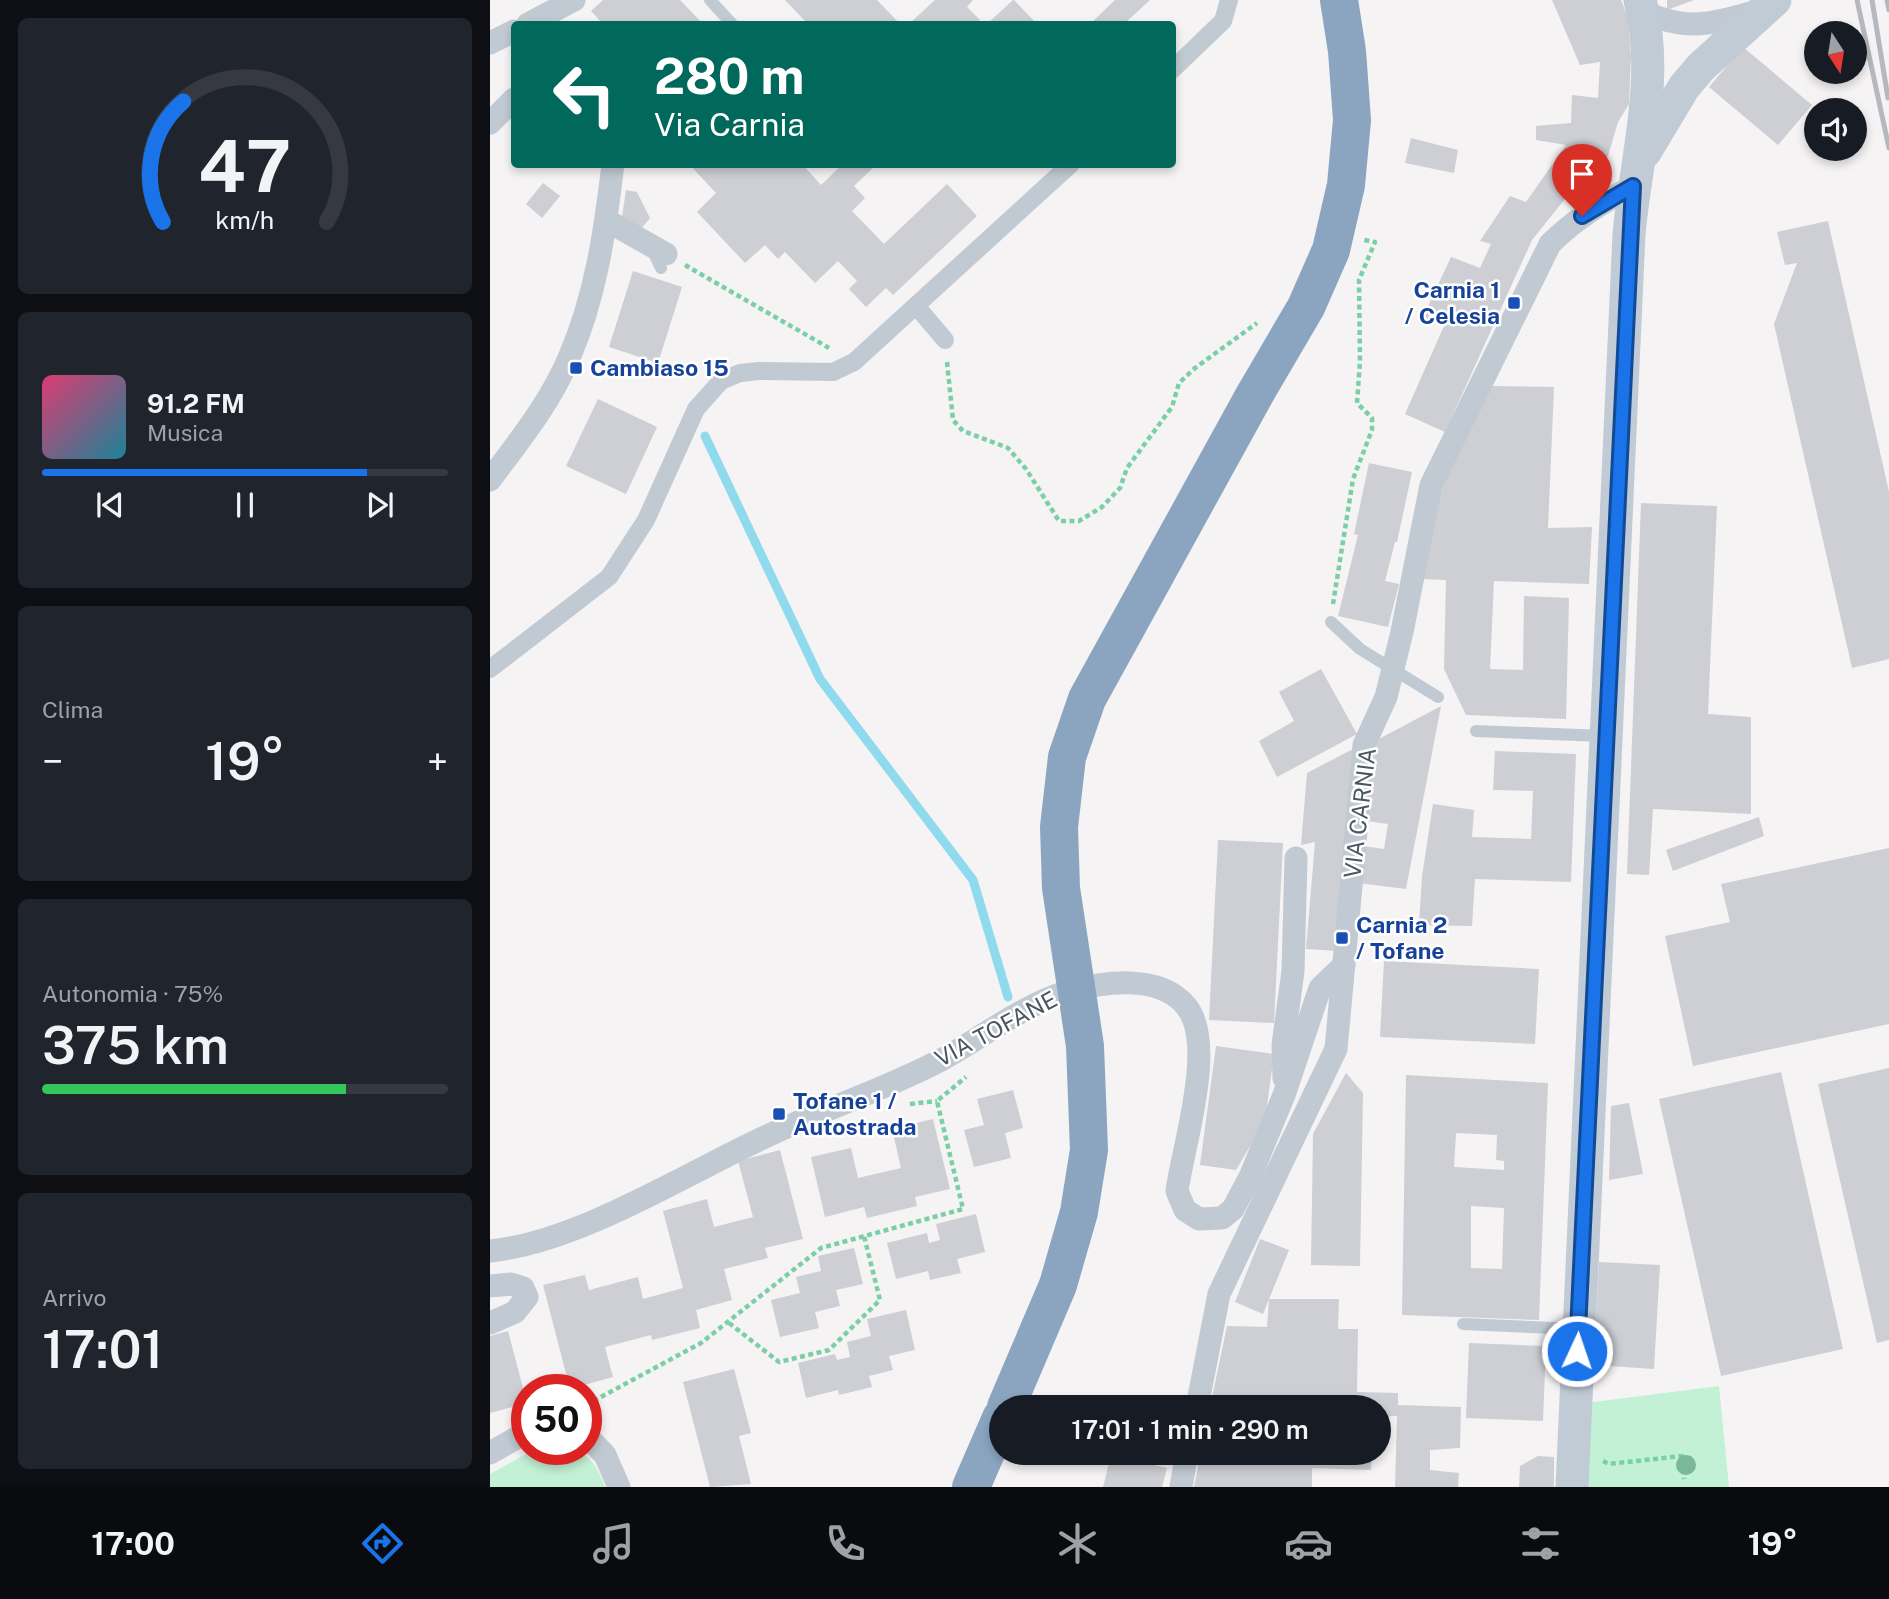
<!DOCTYPE html>
<html lang="it">
<meta charset="utf-8">
<style>
body{margin:0;font-family:"Public Sans",sans-serif;background:#20242c;color:#f1f3f6;height:100vh;display:flex;flex-direction:column;font-size:26px;white-space:nowrap}
*{box-sizing:border-box;margin:0}
p{font-size:23px;color:#9ea1a6}
.icon{flex:none;width:38px;height:38px;fill:none;stroke:currentColor;stroke-width:2;stroke-linecap:round;stroke-linejoin:round}
.map{position:relative;flex:1;overflow:hidden}
.panel{display:flex;flex-direction:column;gap:18px;padding:18px;background:#0d0f14;width:490px}
.panel>*{flex:none}
.guide{position:absolute;left:21px;top:21px;width:665px;height:147px;border-radius:7px;box-shadow:0 4px 10px #0003;background:#00695c;color:#fff;overflow:hidden}
.needle{width:46px;rotate:168deg}
.tools{position:absolute;left:1314px;top:21px;display:grid;gap:14px}
.tools a{display:grid;place-items:center;width:63px;height:63px;border-radius:50%;background:#171b24;box-shadow:0 4px 10px #0003;font-size:35px}
.speed{position:absolute;left:21px;top:1374px;display:flex;gap:14px;font-size:35px;font-weight:700;text-align:center}
.speed>*{display:grid;place-content:center;width:91px;height:91px;border-radius:50%;background:#171b24;box-shadow:0 4px 10px #0003;line-height:1}
.speed .limit{border:10px solid #d22;background:#fff;color:#111}
.pin{position:absolute;display:grid;place-items:center;width:60px;height:60px;color:#fff;margin:-72px -30px;border-radius:50% 50% 50% 0;rotate:-45deg;box-shadow:0 0 7px #0007}
.pin .icon{rotate:45deg}
.me{position:absolute;width:77px;margin:-38px;rotate:3deg;stroke-linejoin:round;filter:drop-shadow(0 0 5px #0008)}
.turn{display:flex;align-items:center;gap:24px;height:147px;padding:0 28px;font-size:32px}
.turn .icon{width:91px;height:91px;stroke-width:2.5}
.turn b{display:block;font-size:49px;line-height:60px}
.big{font-size:52px;font-weight:600;line-height:1.1}
.panel .widget{flex:1;display:flex;flex-direction:column;justify-content:center;gap:10px;min-width:0;padding:0 24px;border-radius:10px;background:#20242c}
.panel .dial{align-items:center;gap:0}
.dial svg{height:182px;overflow:visible;fill:none;stroke:#363941;stroke-width:7;stroke-linecap:round;text-anchor:middle}
.dial text{fill:#f1f3f6;stroke:none}
.song{display:flex;align-items:center;gap:21px}
.cover{width:84px;height:84px;border-radius:10px;background:linear-gradient(135deg,hsl(340 70% 55%),hsl(190 70% 35%))}
.played{height:7px;border-radius:4px;background:linear-gradient(90deg,#1a73e8 80%,#363941 80%)}
.keys{display:flex;justify-content:space-around;direction:ltr}
.heat{display:flex;justify-content:space-between;align-items:center;font-size:38px;direction:ltr}
.charge{height:10px;border-radius:5px;background:linear-gradient(90deg,#34c759 75%,#363941 0)}
.trip{position:absolute;left:499px;top:1395px;width:402px;height:70px;border-radius:35px;background:#171b24;box-shadow:0 4px 10px #0003;font-weight:600;line-height:70px;text-align:center}
.dock{display:flex;height:112px;justify-content:space-around;align-items:center;background:#090b0e;color:#9ea1a6}
.dock .icon{width:49px;height:49px}
.dock .active{color:#1a73e8}
.dock b{font-size:32px;color:#f1f3f6}
main{display:flex;flex:1;min-height:0}
.map>svg:first-child{display:block}
</style>
<main>
<section class="panel">
<div class="widget dial"><svg viewBox="0 0 100 80">
<path d="M14 69A42 42 0 1 1 86 69"/>
<path d="M14 69A42 42 0 0 1 23 16" stroke="#1a73e8"/>
<text x="50" y="56" font-size="32" font-weight="700">47</text>
<text x="50" y="72" font-size="11">km/h</text>
</svg></div>
<div class="widget">
<div class="song"><i class="cover"></i><div><b>91.2 FM</b><p>Musica</p></div></div>
<div class="played"></div>
<div class="keys"><svg class="icon" aria-label="previous" viewBox="0 0 24 24"><path d="M18 5L8 12l10 7zM5 5v14"/></svg><svg class="icon" aria-label="pause" viewBox="0 0 24 24"><path d="M8 5v14M16 5v14"/></svg><svg class="icon" aria-label="next" viewBox="0 0 24 24"><path d="M6 5l10 7-10 7zM19 5v14"/></svg></div>
</div>
<div class="widget"><p>Clima</p>
<div class="heat"><a>−</a><b class="big">19°</b><a>+</a></div>
</div>
<div class="widget"><p>Autonomia · 75%</p><b class="big">375 km</b><div class="charge"></div></div>
<div class="widget"><p>Arrivo</p><b class="big">17:01</b></div>
</section>
<div class="map">
<svg width="1399" height="1487" viewBox="0 0 1399 1487">
<rect width="100%" height="100%" fill="#f5f3f3"/>
<!-- green -->
<g fill="#c3f1d5">
<path d="M 1229,1386 L 1239,1487 L 1095,1487 L 1096,1403 Z"/>
<path d="M 45,1449 C 83,1449 101,1446 115,1487 L 0,1487 L 0,1474 Z"/>
</g>
<g fill="none" stroke-linecap="round" stroke-linejoin="round">
<!-- stream -->
<path stroke="#90daee" stroke-width="9" d="M 215,436 L 330,679 L 483,880 L 518,997"/>
</g>
<!-- building -->
<g fill="#cdcfd5" fill-rule="evenodd">
<path d="M 113,0 L 190,0 L 213,24 L 113,24 L 101,11 Z"/>
<path d="M 295,0 L 387,0 L 410,24 L 318,24 Z"/>
<path d="M 445,0 L 483,0 L 477,7 L 490,20 L 484,24 L 419,24 Z"/>
<path d="M 524,0 L 547,24 L 497,24 L 523,0 Z"/>
<path d="M 625,0 L 660,0 L 634,24 L 600,24 Z"/>
<path d="M 1062,0 L 1131,0 L 1138,18 L 1141,56 L 1139,104 L 1128,122 L 1118,156 L 1083,189 L 1042,240 L 955,432 L 915,414 L 954,326 L 933,317 L 961,257 L 990,268 L 1001,244 L 990,241 L 1020,196 L 1036,202 L 1076,145 L 1046,140 L 1046,126 L 1081,123 L 1082,95 L 1108,98 L 1110,62 L 1090,65 Z"/>
<path d="M 1177,0 L 1204,0 L 1177,10 Z"/>
<path d="M 1253,47 L 1322,105 L 1288,145 L 1219,87 Z"/>
<path d="M 921,138 L 968,150 L 964,173 L 915,163 Z"/>
<path d="M 199,164 L 312,164 L 331,185 L 353,164 L 387,164 L 364,186 L 375,198 L 362,211 L 394,244 L 457,184 L 487,216 L 403,295 L 396,288 L 376,307 L 359,289 L 367,281 L 348,261 L 325,283 L 295,252 L 288,259 L 275,245 L 255,263 L 207,212 L 226,193 Z"/>
<path d="M 53,183 L 70,196 L 52,218 L 36,204 Z"/>
<path d="M 136,190 L 147,192 L 160,218 L 150,230 L 132,217 Z"/>
<path d="M 1338,221 L 1399,492 L 1399,659 L 1362,668 L 1284,324 L 1307,263 L 1295,265 L 1287,232 Z"/>
<path d="M 143,271 L 192,287 L 168,363 L 119,347 Z"/>
<path d="M 998,386 L 1064,387 L 1058,528 L 1102,527 L 1099,584 L 1004,581 L 1000,669 L 1033,670 L 1034,596 L 1079,598 L 1076,719 L 976,715 L 954,669 L 956,580 L 930,579 L 954,475 Z"/>
<path d="M 108,399 L 167,427 L 136,494 L 76,466 Z"/>
<path d="M 879,463 L 922,472 L 907,542 L 905,542 L 895,581 L 909,584 L 898,627 L 848,616 L 868,535 L 864,534 Z"/>
<path d="M 1151,503 L 1227,506 L 1218,714 L 1261,717 L 1261,814 L 1163,809 L 1159,875 L 1137,874 Z"/>
<path d="M 831,669 L 867,734 L 787,777 L 769,741 L 804,721 L 789,692 Z"/>
<path d="M 951,706 L 916,889 L 868,883 L 873,846 L 894,849 L 898,824 L 877,821 L 887,740 Z"/>
<path d="M 865,748 L 847,951 L 816,949 L 825,842 L 811,845 L 817,773 Z"/>
<path d="M 1005,751 L 1086,754 L 1081,882 L 985,879 L 982,926 L 929,925 L 932,876 L 943,804 L 984,810 L 982,837 L 1041,839 L 1043,791 L 1003,790 Z"/>
<path d="M 1269,817 L 1274,836 L 1183,871 L 1176,850 Z"/>
<path d="M 728,840 L 793,843 L 784,1023 L 719,1020 Z"/>
<path d="M 1399,848 L 1399,1024 L 1203,1066 L 1175,936 L 1240,922 L 1231,884 Z"/>
<path d="M 894,961 L 1049,969 L 1045,1044 L 890,1037 Z"/>
<path d="M 726,1046 L 784,1054 L 775,1121 L 746,1170 L 710,1165 Z"/>
<path d="M 1399,1068 L 1399,1340 L 1387,1343 L 1328,1084 Z"/>
<path d="M 1291,1072 L 1353,1349 L 1231,1376 L 1169,1099 Z"/>
<path d="M 856,1073 L 873,1093 L 870,1266 L 821,1265 L 823,1134 Z"/>
<path d="M 916,1075 L 1058,1083 L 1049,1320 L 912,1315 ZM 966,1133 L 1007,1135 L 1006,1160 L 1014,1161 L 1014,1170 L 964,1167 ZM 981,1206 L 1014,1208 L 1012,1269 L 981,1268 Z"/>
<path d="M 523,1090 L 533,1128 L 515,1133 L 521,1158 L 484,1167 L 474,1130 L 494,1125 L 487,1099 Z"/>
<path d="M 1139,1103 L 1153,1174 L 1119,1180 L 1121,1106 Z"/>
<path d="M 443,1119 L 460,1189 L 425,1197 L 427,1206 L 377,1218 L 374,1207 L 335,1217 L 321,1157 L 361,1148 L 368,1178 L 411,1168 L 402,1129 Z"/>
<path d="M 290,1150 L 313,1239 L 275,1248 L 278,1258 L 234,1269 L 242,1300 L 206,1310 L 210,1328 L 162,1340 L 161,1335 L 115,1347 L 123,1377 L 80,1389 L 53,1285 L 95,1275 L 99,1290 L 148,1277 L 153,1299 L 193,1288 L 173,1211 L 217,1199 L 224,1227 L 263,1217 L 248,1161 Z"/>
<path d="M 486,1214 L 495,1252 L 467,1259 L 471,1273 L 440,1280 L 438,1271 L 406,1279 L 397,1243 L 437,1233 L 439,1243 L 450,1240 L 446,1224 Z"/>
<path d="M 770,1239 L 799,1250 L 773,1314 L 745,1302 Z"/>
<path d="M 364,1248 L 373,1284 L 346,1290 L 350,1306 L 325,1312 L 329,1328 L 290,1337 L 281,1300 L 310,1293 L 306,1277 L 331,1271 L 328,1256 Z"/>
<path d="M 1109,1262 L 1170,1265 L 1164,1369 L 1104,1365 Z"/>
<path d="M 779,1299 L 849,1299 L 848,1329 L 868,1329 L 867,1392 L 908,1393 L 908,1405 L 971,1407 L 970,1448 L 940,1450 L 940,1470 L 969,1473 L 968,1487 L 905,1487 L 907,1416 L 889,1417 L 889,1407 L 720,1407 L 737,1326 L 777,1327 Z"/>
<path d="M 416,1310 L 425,1350 L 399,1356 L 403,1370 L 379,1376 L 382,1387 L 349,1395 L 348,1390 L 316,1398 L 308,1363 L 345,1354 L 347,1360 L 360,1357 L 357,1342 L 381,1336 L 377,1319 Z"/>
<path d="M 18,1331 L 37,1403 L 0,1413 L 0,1336 Z"/>
<path d="M 979,1343 L 1056,1346 L 1053,1421 L 976,1418 Z"/>
<path d="M 244,1369 L 261,1433 L 249,1436 L 261,1484 L 220,1487 L 193,1382 Z"/>
<path d="M 711,1452 L 882,1452 L 881,1470 L 822,1468 L 822,1487 L 704,1487 Z"/>
<path d="M 621,1455 L 677,1468 L 672,1487 L 613,1487 Z"/>
<path d="M 1048,1456 L 1064,1457 L 1064,1487 L 1029,1487 L 1030,1466 Z"/>
</g>
<g fill="none" stroke-linecap="round" stroke-linejoin="round">
<!-- path -->
<g stroke="#7ad0a6" stroke-width="4.5" stroke-dasharray="5 3.5" stroke-linecap="butt">
<path d="M 195,265 L 339,348"/>
<path d="M 457,362 L 463,420 L 473,431 L 518,448 L 536,469 L 569,521 L 589,521 L 612,507 L 630,488 L 637,468 L 682,407 L 689,383 L 705,368 L 767,323"/>
<path d="M 843,604 L 863,479 L 882,430 L 882,418 L 867,403 L 870,362 L 869,280 L 885,242 L 874,240"/>
<path d="M 420,1104 L 447,1101"/>
<path d="M 239,1323 L 289,1362 L 339,1350 L 390,1300 L 374,1236"/>
<path d="M 96,1405 L 211,1343 L 331,1248 L 473,1209 L 447,1101 L 476,1077"/>
<path d="M 1192,1459 L 1202,1458"/>
<path d="M 1113,1461 L 1119,1464 L 1192,1456 L 1194,1479"/>
</g>
<!-- service -->
<g stroke="#c1cad2" stroke-width="12">
<path d="M 220,0 L 242,24"/>
<path d="M 162,249 L 171,268"/>
<path d="M 841,622 L 870,649 L 948,697"/>
<path d="M 986,731 L 1114,736"/>
<path d="M 973,1324 L 1088,1329"/>
</g>
<!-- pedestrian -->
<g stroke="#c1cad2" stroke-width="18">
<path d="M 682,70 L 733,21 L 739,0"/>
<path d="M 428,308 L 455,340"/>
<path d="M 0,669 L 119,577 L 156,520 L 206,409 L 231,381 L 250,373 L 269,371 L 343,372 L 364,362 L 581,164"/>
</g>
<!-- minor -->
<g stroke="#c1cad2" stroke-width="23">
<path d="M 1153,11 C 1194,32 1224,24 1267,11"/>
<path d="M 38,24 L 84,0"/>
<path d="M 0,43 L 24,31"/>
<path d="M 0,123 L 24,99"/>
<path d="M 116,220 L 176,254"/>
<path d="M 0,480 C 29,441 60,403 79,358 C 106,296 115,231 123,164"/>
<path d="M 794,1078 L 793,1045 L 803,971 L 806,858"/>
<path d="M 0,1251 C 89,1242 195,1174 277,1136 C 334,1109 394,1090 451,1060 C 491,1038 532,1006 576,992 C 612,982 669,973 696,1006 C 727,1043 693,1146 687,1191 L 695,1210 L 709,1219 L 732,1218 L 743,1209 L 760,1177 L 794,1095 L 830,988 L 854,965"/>
<path d="M 0,1286 L 21,1284 L 33,1288 L 37,1297 L 25,1312 L 0,1323"/>
<path d="M 707,1407 L 729,1294 L 846,1049 L 874,745 L 896,697 L 912,632 L 941,485 L 1060,244 C 1085,219 1112,203 1143,186"/>
<path d="M 96,1435 L 115,1455 L 129,1487"/>
<path d="M 0,1453 L 37,1432"/>
<path d="M 691,1487 L 697,1452"/>
</g>
<!-- secondary -->
<g stroke="#c1cbd6" stroke-width="33">
<path d="M 1155,152 L 1194,87 L 1211,67 L 1285,0"/>
<path d="M 1082,1487 L 1139,234 C 1146,157 1170,77 1150,0"/>
</g>
<!-- motorway -->
<g stroke="#8ba5c1" stroke-width="38">
<path d="M 516,1407 L 568,1285 L 589,1212 L 599,1150 L 595,1046 L 571,888 L 569,827 L 577,757 L 597,699 L 765,394 L 816,307 L 841,250 L 856,185 L 862,120 L 857,51 L 849,0"/>
<path d="M 481,1487 L 511,1418"/>
</g>
<!-- rail -->
<g stroke="#b5b8bd" stroke-width="5">
<path d="M 1367,0 L 1399,148"/>
<path d="M 1382,0 L 1398,98"/>
<path d="M 1397,0 L 1399,10"/>
</g>
</g>
<!-- trees -->
<circle fill="#7bb799" cx="1196" cy="1465" r="10"/>
<g fill="none" stroke-linecap="round" stroke-linejoin="round">
<!-- route casing -->
<g stroke="#114b97" stroke-width="18">
<path id="route" d="M 1087,1351 L 1143,186 L 1092,216"/>
</g>
<!-- route -->
<use href="#route" stroke="#1a73e8" stroke-width="12"/>
</g>
<!-- markers -->
<g fill="#1a4fb4" stroke="#fff" stroke-width="2.5">
<rect x="1017" y="296" width="14" height="14" rx="3.5"/>
<rect x="79" y="361" width="14" height="14" rx="3.5"/>
<rect x="845" y="931" width="14" height="14" rx="3.5"/>
<rect x="282" y="1107" width="14" height="14" rx="3.5"/>
</g>
<g text-anchor="middle" stroke-width="5" stroke-linejoin="round" paint-order="stroke">
<!-- transit labels -->
<g font-size="23" font-weight="bold" fill="#164399" stroke="#fff" text-anchor="start">
<text x="1010" y="298" text-anchor="end">Carnia 1<tspan x="1010" dy="26">/ Celesia</tspan></text>
<text x="100" y="376">Cambiaso 15</text>
<text x="866" y="933">Carnia 2<tspan x="866" dy="26">/ Tofane</tspan></text>
<text x="303" y="1109">Tofane 1 /<tspan x="303" dy="26">Autostrada</tspan></text>
</g>
<!-- street labels -->
<g font-size="23" fill="#4a5661" stroke="#fff">
<text transform="translate(870 813) rotate(-83)" y="8">VIA CARNIA</text>
<text transform="translate(506 1029) rotate(-28)" y="8">VIA TOFANE</text>
</g>
</g>
</svg>
<div class="tools">
<a><svg class="needle" viewBox="-14 -14 28 28"><path d="M0-13l5 13h-10z" fill="#e53935"/><path d="M0 13l5-13h-10z" fill="#9ea1a6"/></svg></a>
<a><svg class="icon" aria-label="sound" viewBox="0 0 24 24"><path d="M4 9h4l5-4v14l-5-4H4zM17 9q2 3 0 6"/></svg></a>
</div>
<div class="speed"><div class="limit">50</div></div>
<div class="pin" style="left:1092px;top:216px;background:#d93025"><svg class="icon" aria-label="arrive" viewBox="0 0 24 24"><path d="M6 21V4h12l-3 4 3 4H6"/></svg></div>
<svg class="me" style="left:1087px;top:1351px" viewBox="-20 -20 40 40"><circle r="17" fill="#1a73e8" stroke="#fff" stroke-width="3"/><path d="M0-11L8 9 0 5-8 9z" fill="#fff"/></svg>
<div class="trip">17:01 · 1 min · 290 m</div>
<div class="guide">
<div class="turn"><svg class="icon" aria-label="left" viewBox="0 0 24 24"><path d="M17 20v-9H6M10 6l-5 5 5 5"/></svg><div><b>280 m</b>Via Carnia</div></div>
</div>
</div>
</main>
<nav class="dock">
<b>17:00</b>
<svg class="icon active" aria-label="directions" viewBox="0 0 24 24"><path d="M12 3l9 9-9 9-9-9zM9 14v-3h6M13 9l2 2-2 2"/></svg>
<svg class="icon" aria-label="music" viewBox="0 0 24 24"><path d="M9 18V5l10-2v13"/><circle cx="6" cy="18" r="3"/><circle cx="16" cy="16" r="3"/></svg>
<svg class="icon" aria-label="phone" viewBox="0 0 24 24"><path d="M5 4h4l2 5-3 2q2 4 5 5l2-3 5 2v4C11 20 4 13 5 4z"/></svg>
<svg class="icon" aria-label="climate" viewBox="0 0 24 24"><path d="M12 3v18M4 7l16 10M4 17L20 7"/></svg>
<svg class="icon" aria-label="car" viewBox="0 0 24 24"><path d="M5 17H2v-5l4-1 3-4h7l3 4 3 1v5h-3M9 17h6M6 11h13"/><circle cx="7" cy="17" r="2"/><circle cx="17" cy="17" r="2"/></svg>
<svg class="icon" aria-label="filters" viewBox="0 0 24 24"><path d="M4 7h16M4 17h16"/><circle cx="9" cy="7" r="2"/><circle cx="15" cy="17" r="2"/></svg>
<b>19°</b>
</nav>
